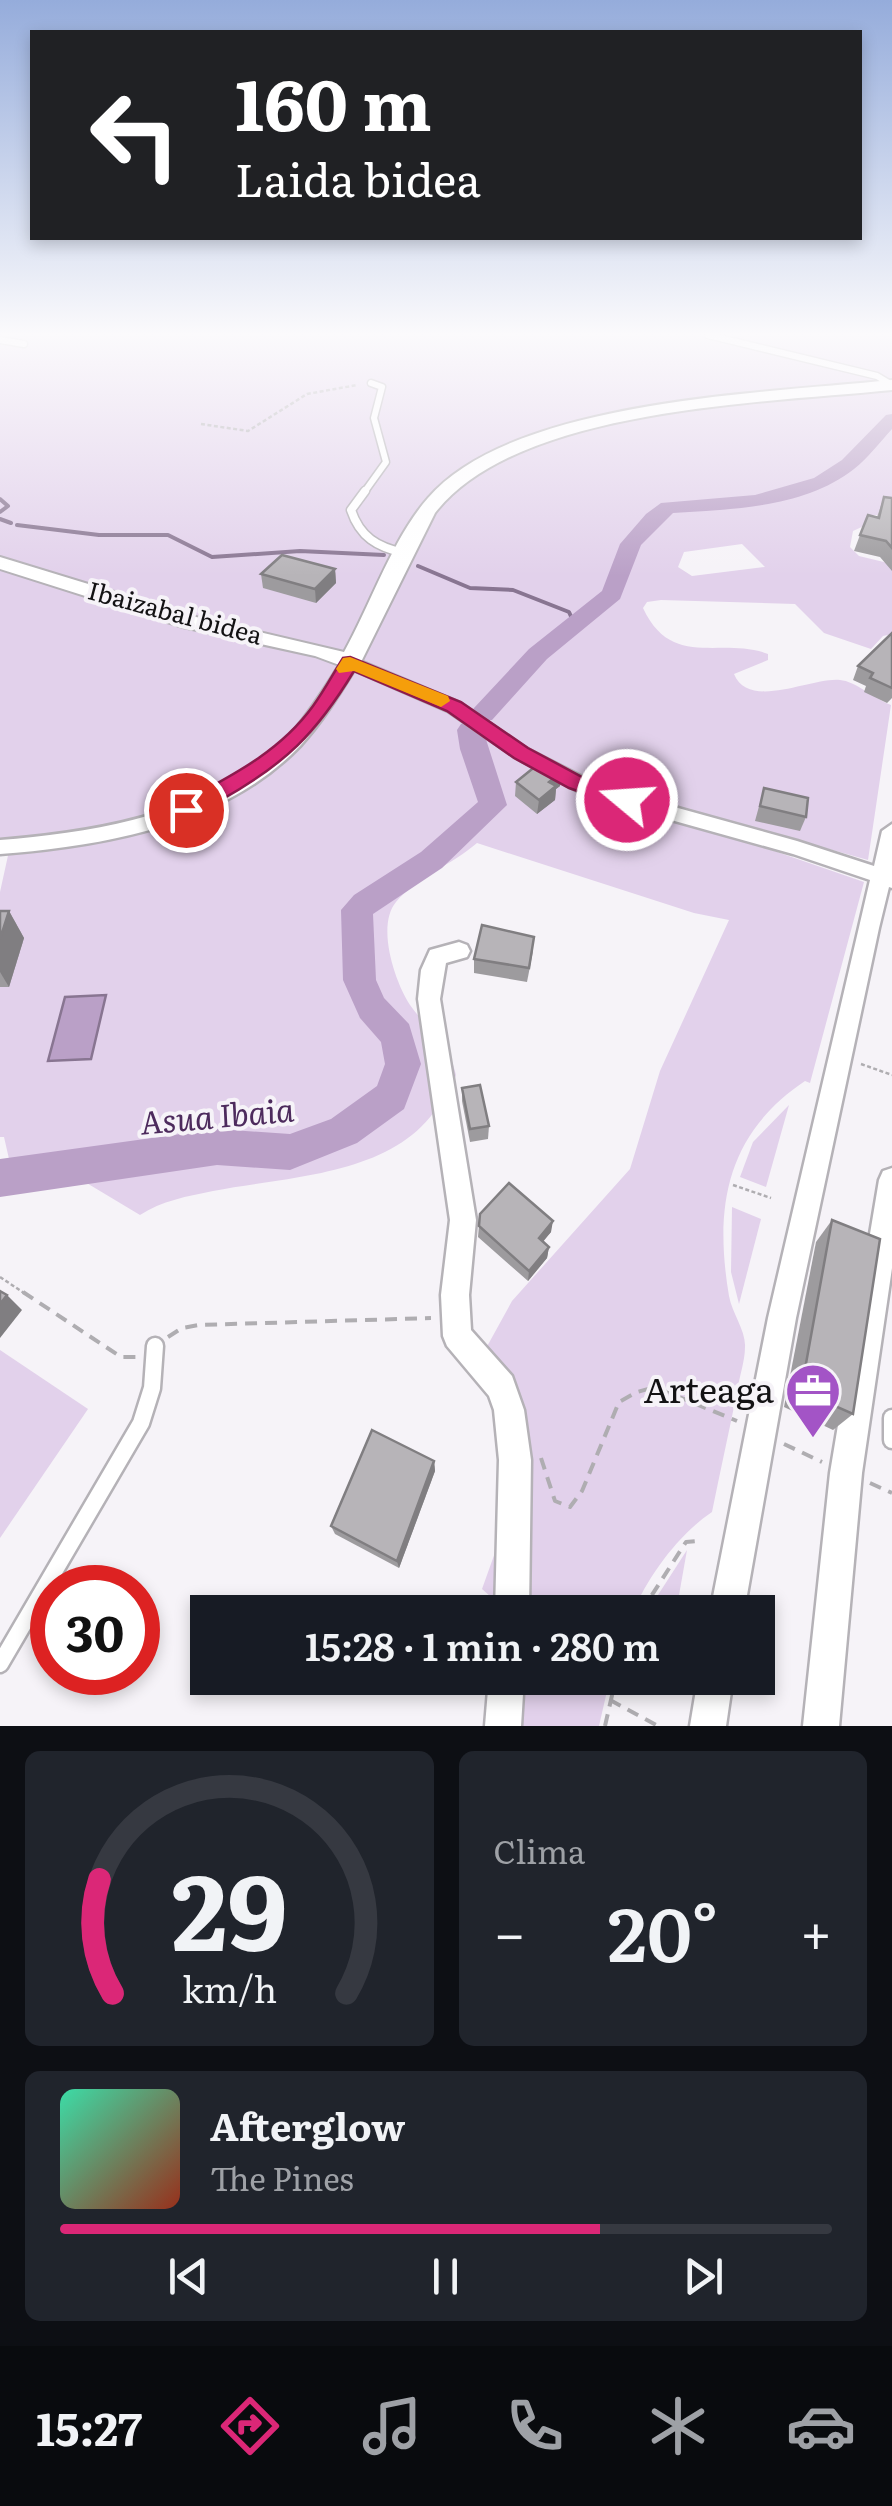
<!DOCTYPE html>
<html lang="es">
<meta charset="utf-8">
<style>
body{margin:0;font-family:Literata,serif;background:#20242c;color:#f1f3f6;height:100vh;display:flex;flex-direction:column;font-size:38px;white-space:nowrap}
*{box-sizing:border-box;margin:0}
p{font-size:32px;color:#9ea1a6}
.icon{flex:none;width:55px;height:55px;fill:none;stroke:currentColor;stroke-width:2;stroke-linecap:round;stroke-linejoin:round}
.map{position:relative;height:1726px;overflow:hidden}
.details{display:flex;flex-direction:column;gap:25px;padding:25px;background:#0d0f14;flex:1}
.details>*{flex:none}
.top-card{position:absolute;left:30px;top:30px;width:832px;height:210px;border-radius:0px;box-shadow:0 5px 15px #0003;background:#202124;color:#fff;overflow:hidden}
.speed{position:absolute;left:30px;top:1565px;display:flex;gap:20px;font-size:50px;font-weight:700;text-align:center}
.speed>*{display:grid;place-content:center;width:130px;height:130px;border-radius:50%;background:#171b24;box-shadow:0 5px 15px #0003;line-height:1}
.speed .limit{border:15px solid #d22;background:#fff;color:#111}
.pin{position:absolute;display:grid;place-items:center;width:85px;height:85px;color:#fff;margin:-42px;border:5px solid #fff;border-radius:50%;box-shadow:0 2px 10px #0007}
.me{position:absolute;width:110px;margin:-55px;rotate:288deg;stroke-linejoin:round;filter:drop-shadow(0 0 8px #0008)}
.turn{display:flex;align-items:center;gap:35px;height:210px;padding:0 40px;font-size:45px}
.turn .icon{width:130px;height:130px;stroke-width:2.5}
.turn b{display:block;font-size:70px;line-height:85px}
.big{font-size:75px;font-weight:600;line-height:1.1}
.details .widget{flex:1;display:flex;flex-direction:column;justify-content:center;gap:15px;min-width:0;padding:0 35px;border-radius:15px;background:#20242c}
.details .dial{align-items:center;gap:0}
.dial svg{height:260px;overflow:visible;fill:none;stroke:#363941;stroke-width:7;stroke-linecap:round;text-anchor:middle}
.dial text{fill:#f1f3f6;stroke:none}
.song{display:flex;align-items:center;gap:30px}
.cover{width:120px;height:120px;border-radius:15px;background:linear-gradient(135deg,hsl(160 70% 55%),hsl(10 70% 35%))}
.played{height:10px;border-radius:5px;background:linear-gradient(90deg,#db2777 70%,#363941 70%)}
.keys{display:flex;justify-content:space-around;direction:ltr}
.heat{display:flex;justify-content:space-between;align-items:center;font-size:55px;direction:ltr}
.details .tiles{flex:1;display:grid;gap:25px;grid-template-columns:1fr 1fr}
.widget:last-child{grid-column:span 2}
.trip{position:absolute;left:190px;top:1595px;width:585px;height:100px;border-radius:0px;background:#171b24;box-shadow:0 5px 15px #0003;font-weight:600;line-height:100px;text-align:center}
.tab-bar{display:flex;height:160px;justify-content:space-around;align-items:center;background:#090b0e;color:#9ea1a6}
.tab-bar .icon{width:70px;height:70px}
.tab-bar .selected{color:#db2777}
.tab-bar b{font-size:45px;color:#f1f3f6}
.map>svg:first-child{display:block}
</style>
<div class="map">
<svg width="892" height="1726" viewBox="0 0 892 1726">
<rect width="100%" height="100%" fill="#f6f3f8"/>
<!-- green -->
<g fill="#e2d1eb" fill-rule="evenodd">
<path d="M 0,335 L 892,335 L 892,515 L 871,515 L 866,525 L 853,531 L 850,547 L 859,556 L 892,564 L 892,634 L 883,636 L 871,649 L 824,633 L 795,604 L 661,600 L 647,602 L 643,608 C 672,670 720,636 768,654 L 768,660 L 734,674 C 749,711 812,677 840,680 C 855,681 875,699 891,705 L 868,860 L 761,830 L 757,845 L 864,882 L 810,1083 L 805,1081 C 726,1134 714,1207 729,1296 C 732,1313 746,1331 745,1347 C 745,1361 739,1378 737,1392 C 729,1432 720,1472 712,1512 C 679,1534 648,1576 633,1612 L 499,1612 L 499,1604 L 482,1589 L 502,1533 L 500,1410 L 473,1379 L 479,1361 L 512,1301 L 630,1169 L 660,1071 L 729,920 L 694,913 L 477,843 C 453,864 416,878 396,902 C 376,926 395,982 410,1005 C 427,1029 449,1043 456,1075 C 453,1086 446,1092 441,1101 C 399,1176 289,1176 213,1191 C 188,1196 161,1201 140,1215 L 85,1182 L 15,1185 L 4,1137 L 0,1137 L 0,892 L 9,851 L 0,846 ZM 742,544 L 765,567 L 692,576 L 678,567 L 684,552 Z"/>
<path d="M 789,1105 L 766,1187 L 740,1177 L 753,1142 Z"/>
<path d="M 732,1207 L 761,1219 L 739,1304 L 731,1272 Z"/>
<path d="M 0,1350 L 88,1409 L 0,1538 Z"/>
<path d="M 687,1550 L 676,1612 L 647,1612 Z"/>
<path d="M 495,1678 L 610,1678 L 599,1726 L 491,1726 Z"/>
</g>
<!-- water -->
<path fill="#baa0c7" stroke="#887591" stroke-width="2.5" d="M 106,995 L 91,1059 L 48,1061 L 65,997 Z"/>
<g fill="none" stroke-linecap="round" stroke-linejoin="round">
<!-- stream -->
<g stroke="#887591" stroke-width="4">
<path d="M 0,499 L 8,506 L 0,512"/>
<path d="M 0,519 L 11,523"/>
<path d="M 17,525 L 99,535 L 168,535 L 212,557 L 300,551 L 384,555"/>
<path d="M 418,566 L 470,588 L 513,590 L 569,612 L 574,623"/>
</g>
<!-- river -->
<g fill="#baa0c7" fill-rule="evenodd">
<path d="M 892,414 L 892,429 C 880,442 868,458 854,469 C 804,508 733,509 673,513 L 641,545 L 620,599 L 547,659 L 492,720 L 474,720 L 470,714 L 474,708 L 529,649 L 602,591 L 620,544 L 646,514 L 661,503 L 755,495 L 814,478 L 842,460 L 886,415 Z"/>
<path d="M 470,721 L 483,730 L 507,805 L 442,868 L 373,914 L 376,980 L 384,998 L 409,1024 L 421,1064 L 404,1109 L 357,1143 L 290,1170 L 217,1165 L 0,1197 L 0,1159 L 217,1129 L 290,1134 L 331,1119 L 377,1086 L 385,1064 L 381,1042 L 360,1018 L 343,980 L 341,910 L 354,895 L 421,852 L 478,802 L 460,749 L 457,730 L 461,724 Z"/>
</g>
<!-- lane-far2 casing -->
<g stroke="#b5b2b7" stroke-width="9">
<g id="lane-far2">
<path d="M 708,335 L 877,376 L 892,385"/>
<path d="M 0,340 L 24,344"/>
<path d="M 363,494 L 386,462 L 374,418 L 382,387 L 371,383"/>
</g>
</g>
<!-- lane-far1 casing -->
<g stroke="#b5b2b7" stroke-width="11">
<path id="lane-far1" d="M 365,491 L 351,510 C 360,537 377,547 404,553"/>
</g>
<!-- lane casing -->
<g stroke="#b5b2b7" stroke-width="21">
<g id="lane">
<path d="M 892,1418 L 892,1440"/>
<path d="M 0,1664 L 141,1423 L 152,1388 L 155,1346"/>
</g>
</g>
<!-- street casing -->
<g stroke="#b5b2b7" stroke-width="5">
<g id="street">
<path d="M 350,657 L 460,703 L 527,749 L 602,787 L 797,841 L 874,866 L 882,831 L 892,824 L 892,888 L 889,887 L 879,928 L 796,1318 L 744,1612 L 710,1612 L 768,1318 L 870,880 L 793,854 L 589,797 L 515,757 L 448,711 L 354,670 C 338,696 321,723 300,746 C 224,825 104,846 0,854 L 0,840 C 102,832 217,812 291,734 C 312,711 327,684 344,659 Z"/>
<path d="M 459,942 L 467,945 L 470,951 L 467,957 L 446,963 L 440,999 L 476,1220 L 469,1295 L 471,1330 L 512,1376 L 524,1410 L 531,1460 L 529,1612 L 495,1612 L 499,1460 L 494,1410 L 489,1396 L 447,1346 L 443,1336 L 441,1295 L 450,1220 L 418,999 L 421,970 L 430,950 Z"/>
<path d="M 892,1168 L 892,1268 L 862,1473 L 839,1726 L 803,1726 L 830,1473 L 879,1180 L 883,1171 Z"/>
<path d="M 489,1678 L 524,1678 L 521,1726 L 485,1726 Z"/>
<path d="M 698,1678 L 733,1678 L 726,1726 L 690,1726 Z"/>
</g>
</g>
<!-- secondary casing -->
<g stroke="#b5b2b7" stroke-width="4">
<path id="secondary" d="M 892,380 L 892,390 C 766,403 517,407 435,513 L 361,662 L 350,669 L 315,656 L 183,627 L 0,569 L 0,557 L 196,617 L 344,652 C 371,604 392,539 428,498 C 513,399 768,393 892,380 Z"/>
</g>
<!-- path-far1 -->
<g stroke="#afadb1" stroke-width="2.5" stroke-dasharray="4 2.5" stroke-linecap="butt">
<path d="M 201,424 L 248,431 L 307,394 L 357,385"/>
<path d="M 861,1064 L 892,1075"/>
<path d="M 733,1185 L 771,1198"/>
<path d="M 0,1277 L 27,1295"/>
</g>
<!-- path -->
<g stroke="#afadb1" stroke-width="4" stroke-dasharray="12 8" stroke-linecap="butt">
<path d="M 23,1292 L 121,1357 L 136,1357"/>
<path d="M 168,1337 L 182,1328 L 199,1325 L 431,1318"/>
<path d="M 784,1444 L 822,1462"/>
<path d="M 541,1458 L 555,1501 L 570,1507 L 582,1491 L 619,1402 L 637,1392 L 655,1387 L 737,1421"/>
<path d="M 870,1483 L 892,1493"/>
<path d="M 641,1612 L 686,1542 L 697,1541"/>
<path d="M 610,1700 L 658,1726"/>
<path d="M 605,1726 L 616,1678"/>
</g>
<!-- lane-far2 -->
<use href="#lane-far2" stroke="#fff" stroke-width="6"/>
<!-- lane-far1 -->
<use href="#lane-far1" stroke="#fff" stroke-width="8"/>
<!-- lane -->
<use href="#lane" stroke="#fff" stroke-width="16"/>
<!-- street -->
<use href="#street" fill="#fff" fill-rule="evenodd"/>
<!-- secondary -->
<use href="#secondary" fill="#fff" fill-rule="evenodd"/>
</g>
<!-- wall -->
<g fill="#9d9b9e">
<path d="M 884,497 L 892,498 L 892,571 L 880,557 L 854,551 L 860,535 L 877,517 Z"/>
<path d="M 335,569 L 336,583 L 316,603 L 263,588 L 261,574 Z"/>
<path d="M 892,633 L 892,698 L 887,703 L 864,692 L 866,686 L 853,680 L 858,666 Z"/>
<path d="M 562,771 L 560,786 L 556,789 L 555,800 L 537,814 L 515,796 L 516,782 Z"/>
<path d="M 764,788 L 806,817 L 800,831 L 755,821 Z"/>
<path d="M 0,911 L 9,911 L 24,938 L 9,987 L 0,987 Z"/>
<path d="M 533,951 L 527,982 L 474,973 L 474,959 Z"/>
<path d="M 462,1088 L 489,1126 L 488,1139 L 470,1142 L 462,1101 Z"/>
<path d="M 480,1214 L 551,1232 L 543,1241 L 549,1247 L 547,1258 L 528,1281 L 478,1237 Z"/>
<path d="M 832,1220 L 853,1414 L 833,1430 L 784,1407 L 816,1242 Z"/>
<path d="M 434,1461 L 435,1471 L 399,1568 L 335,1534 L 331,1526 Z"/>
</g>
<!-- shaded-wall -->
<g fill="#807e81">
<path d="M 335,569 L 336,583 L 316,603 L 315,589 Z"/>
<path d="M 562,771 L 560,786 L 556,789 L 555,800 L 537,814 L 539,800 L 549,782 Z"/>
<path d="M 9,911 L 24,938 L 9,987 L 0,972 L 0,939 Z"/>
<path d="M 553,1221 L 551,1232 L 537,1249 L 539,1238 Z"/>
<path d="M 549,1247 L 547,1258 L 528,1281 L 529,1271 Z"/>
<path d="M 7,1295 L 22,1310 L 0,1338 L 0,1304 Z"/>
<path d="M 434,1461 L 435,1471 L 399,1568 L 397,1561 Z"/>
</g>
<!-- building -->
<g fill="#b7b4b8" stroke="#807e81" stroke-width="2.5">
<path d="M 884,497 L 892,498 L 892,548 L 886,541 L 860,535 L 868,515 L 879,518 Z"/>
<path d="M 282,555 L 335,569 L 315,589 L 261,574 Z"/>
<path d="M 892,633 L 892,688 L 870,678 L 873,673 L 858,666 Z"/>
<path d="M 542,761 L 562,771 L 549,782 L 556,786 L 539,800 L 516,782 Z"/>
<path d="M 764,788 L 808,798 L 806,817 L 760,806 Z"/>
<path d="M 0,911 L 9,911 L 0,939 Z"/>
<path d="M 482,925 L 534,937 L 529,968 L 474,959 Z"/>
<path d="M 480,1085 L 489,1126 L 470,1129 L 462,1088 Z"/>
<path d="M 509,1183 L 553,1221 L 539,1238 L 549,1247 L 529,1271 L 479,1226 L 480,1214 Z"/>
<path d="M 832,1220 L 880,1239 L 853,1414 L 801,1391 Z"/>
<path d="M 0,1291 L 7,1295 L 0,1304 Z"/>
<path d="M 372,1430 L 434,1461 L 397,1561 L 331,1526 Z"/>
</g>
<!-- sky -->
<linearGradient id="sky" x2="0" y2="1"><stop stop-color="#95acdb"/><stop offset="0.58" stop-color="#fbfafc"/><stop offset="1" stop-color="#fbfafc" stop-opacity="0"/></linearGradient>
<rect width="892" height="576" fill="url(#sky)"/>
<!-- route -->
<path fill="#db2777" stroke="#8e194d" stroke-width="2.5" d="M 350,657 L 461,702 L 528,748 L 584,778 L 635,795 L 638,800 L 627,808 L 569,788 L 514,758 L 447,711 L 354,671 C 316,734 285,764 221,800 C 208,807 194,820 179,815 L 176,810 L 179,804 C 229,777 279,753 313,706 C 324,691 333,674 343,658 Z"/>
<!-- slow -->
<path fill="#f59e0b" d="M 350,657 L 448,696 L 450,701 L 441,707 L 354,671 L 339,673 L 336,669 L 343,658 Z"/>
<!-- icons -->
<defs>
<g id="office-pin" transform="scale(2.875)"><path d="M0 17L-7.5 6A9.5 9.5 0 1 1 7.5 6Z" fill="#a354c6" stroke="#f6f3f8"/><path d="M-6-3h4V-5.5h4V-3h4V5H-6ZM-1-4.5V-3h2v-1.5ZM-6 0V1H6V0Z" fill="#fff"/></g>
</defs>
<g fill-rule="evenodd">
<use href="#office-pin" x="813" y="1391"/>
</g>
<g text-anchor="middle" stroke-width="8" stroke-linejoin="round" paint-order="stroke">
<!-- far-street labels -->
<g font-size="25" fill="#131214" stroke="#f6f3f8">
<text transform="translate(175 613) rotate(15)" y="9">Ibaizabal bidea</text>
</g>
<!-- water labels -->
<g font-size="32" font-style="italic" fill="#4d2b5d" stroke="#f6f3f8">
<text transform="translate(217 1117) rotate(-5)" y="11">Asua Ibaia</text>
</g>
<!-- near-poi labels -->
<g font-size="35" fill="#131214" stroke="#f6f3f8" text-anchor="end">
<text x="774" y="1403">Arteaga</text>
</g>
</g>
</svg>
<div class="speed"><div class="limit">30</div></div>
<div class="pin" style="left:186px;top:810px;background:#d93025"><svg class="icon" aria-label="arrive" viewBox="0 0 24 24"><path d="M6 21V4h12l-3 4 3 4H6"/></svg></div>
<svg class="me" style="left:627px;top:800px" viewBox="-20 -20 40 40"><circle r="17" fill="#db2777" stroke="#fff" stroke-width="3"/><path d="M0-11L8 9 0 5-8 9z" fill="#fff"/></svg>
<div class="trip">15:28 · 1 min · 280 m</div>
<div class="top-card">
<div class="turn"><svg class="icon" aria-label="left" viewBox="0 0 24 24"><path d="M17 20v-9H6M10 6l-5 5 5 5"/></svg><div><b>160 m</b>Laida bidea</div></div>
</div>
</div>
<section class="details">
<div class="tiles">
<div class="widget dial"><svg viewBox="0 0 100 80">
<path d="M14 69A42 42 0 1 1 86 69"/>
<path d="M14 69A42 42 0 0 1 10 34" stroke="#db2777"/>
<text x="50" y="56" font-size="32" font-weight="700">29</text>
<text x="50" y="72" font-size="11">km/h</text>
</svg></div>
<div class="widget"><p>Clima</p>
<div class="heat"><a>−</a><b class="big">20°</b><a>+</a></div>
</div>
<div class="widget">
<div class="song"><i class="cover"></i><div><b>Afterglow</b><p>The Pines</p></div></div>
<div class="played"></div>
<div class="keys"><svg class="icon" aria-label="previous" viewBox="0 0 24 24"><path d="M18 5L8 12l10 7zM5 5v14"/></svg><svg class="icon" aria-label="pause" viewBox="0 0 24 24"><path d="M8 5v14M16 5v14"/></svg><svg class="icon" aria-label="next" viewBox="0 0 24 24"><path d="M6 5l10 7-10 7zM19 5v14"/></svg></div>
</div>
</div>
</section>
<nav class="tab-bar">
<b>15:27</b>
<svg class="icon selected" aria-label="directions" viewBox="0 0 24 24"><path d="M12 3l9 9-9 9-9-9zM9 14v-3h6M13 9l2 2-2 2"/></svg>
<svg class="icon" aria-label="music" viewBox="0 0 24 24"><path d="M9 18V5l10-2v13"/><circle cx="6" cy="18" r="3"/><circle cx="16" cy="16" r="3"/></svg>
<svg class="icon" aria-label="phone" viewBox="0 0 24 24"><path d="M5 4h4l2 5-3 2q2 4 5 5l2-3 5 2v4C11 20 4 13 5 4z"/></svg>
<svg class="icon" aria-label="climate" viewBox="0 0 24 24"><path d="M12 3v18M4 7l16 10M4 17L20 7"/></svg>
<svg class="icon" aria-label="car" viewBox="0 0 24 24"><path d="M5 17H2v-5l4-1 3-4h7l3 4 3 1v5h-3M9 17h6M6 11h13"/><circle cx="7" cy="17" r="2"/><circle cx="17" cy="17" r="2"/></svg>
</nav>
